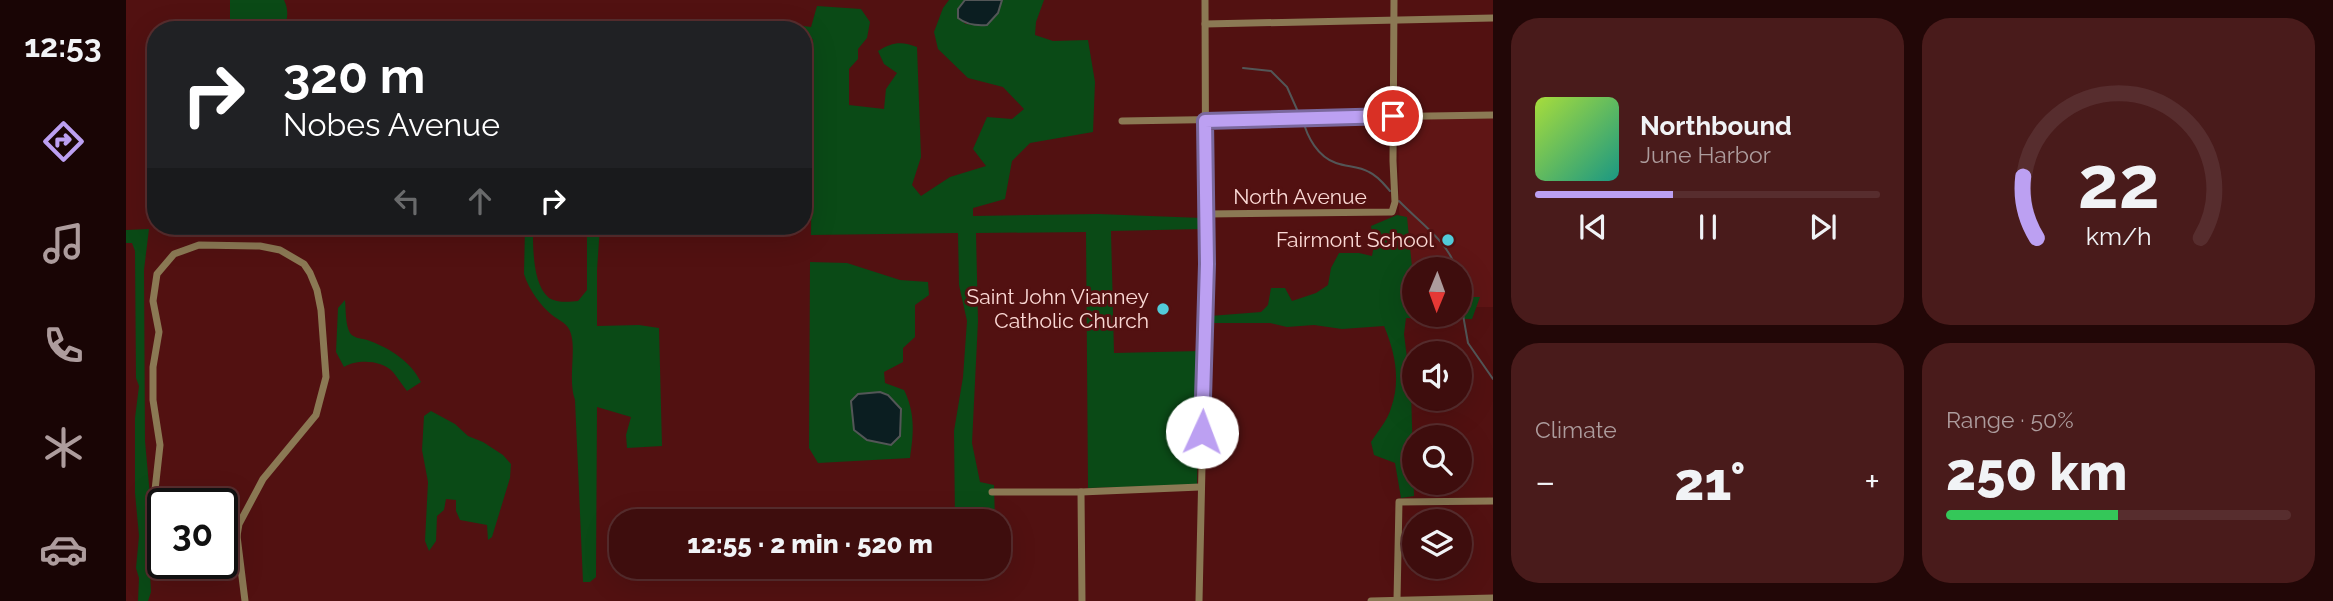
<!DOCTYPE html>
<meta charset="utf-8">
<style>
body{margin:0;font-family:Raleway,sans-serif;background:#491b1b;color:#f1f3f6;height:100vh;display:flex;flex-direction:column;font-size:26px;white-space:nowrap}
*{box-sizing:border-box;margin:0}
p{font-size:23px;color:#ad9c9d}
.icon{flex:none;width:38px;height:38px;fill:none;stroke:currentColor;stroke-width:2;stroke-linecap:round;stroke-linejoin:round}
.map{position:relative;flex:1;overflow:hidden}
.details{display:flex;flex-direction:column;gap:18px;padding:18px;background:#220707;width:840px}
.details>*{flex:none}
.hud{position:absolute;left:21px;top:21px;width:665px;height:214px;border-radius:28px;box-shadow:0 7px 28px #0002,0 0 0 2px #572d2e;background:#202124;color:#fff;overflow:hidden}
.needle{width:46px;rotate:181deg}
.controls{position:absolute;left:1276px;top:257px;display:grid;gap:14px}
.controls a{display:grid;place-items:center;width:70px;height:70px;border-radius:50%;background:#3e0d0d;box-shadow:0 7px 28px #0002,0 0 0 2px #572d2e;font-size:35px}
.speed{position:absolute;left:21px;top:488px;display:flex;gap:14px;font-size:35px;font-weight:700;text-align:center}
.speed>*{display:grid;place-content:center;width:91px;height:91px;border-radius:50%;background:#3e0d0d;box-shadow:0 7px 28px #0002,0 0 0 2px #572d2e;line-height:1}
.speed .limit{border:4px solid #111;border-radius:10px;background:#fff;color:#111}
.pin{position:absolute;display:grid;place-items:center;width:60px;height:60px;color:#fff;margin:-30px;border:4px solid #fff;border-radius:50%;box-shadow:0 2px 7px #0007}
.me{position:absolute;width:77px;margin:-38px;rotate:2deg;stroke-linejoin:round;filter:drop-shadow(0 0 5px #0008)}
.turn{display:flex;align-items:center;gap:24px;height:147px;padding:0 21px;font-size:32px}
.turn .icon{width:91px;height:91px;stroke-width:2.5}
.turn b{display:block;font-size:49px;line-height:60px}
.lanes{display:flex;align-items:center;height:66px;padding:0 21px;background:#0003;justify-content:center;gap:35px;direction:ltr}
.lanes .off{opacity:.35}
.big{font-size:52px;font-weight:800;line-height:1.1}
.details .widget{flex:1;display:flex;flex-direction:column;justify-content:center;gap:10px;min-width:0;padding:0 24px;border-radius:28px;background:#491b1b}
.details .dial{align-items:center;gap:0}
.dial svg{height:182px;overflow:visible;fill:none;stroke:#572d2e;stroke-width:7;stroke-linecap:round;text-anchor:middle}
.dial text{fill:#f1f3f6;stroke:none}
.song{display:flex;align-items:center;gap:21px}
.cover{width:84px;height:84px;border-radius:10px;background:linear-gradient(135deg,hsl(80 70% 55%),hsl(170 70% 35%))}
.played{height:7px;border-radius:4px;background:linear-gradient(90deg,#bca0f2 40%,#572d2e 40%)}
.keys{display:flex;justify-content:space-around;direction:ltr}
.heat{display:flex;justify-content:space-between;align-items:center;font-size:38px;direction:ltr}
.charge{height:10px;border-radius:5px;background:linear-gradient(90deg,#34c759 50%,#572d2e 0)}
.details .tiles{flex:1;display:grid;gap:18px;grid-template-columns:repeat(2,1fr)}
.trip{position:absolute;left:483px;top:509px;width:402px;height:70px;border-radius:28px;background:#3e0d0d;box-shadow:0 7px 28px #0002,0 0 0 2px #572d2e;font-weight:800;line-height:70px;text-align:center}
main{display:flex;flex:1;min-height:0}
.tab-bar{display:flex;flex-direction:column;width:126px;justify-content:space-around;align-items:center;background:#190505;color:#ad9c9d}
.tab-bar .icon{width:49px;height:49px}
.tab-bar .selected{color:#bca0f2}
.tab-bar b{font-size:32px;color:#f1f3f6}
.map>svg:first-child{display:block}
</style>
<main>
<nav class="tab-bar">
<b>12:53</b>
<svg class="icon selected" aria-label="directions" viewBox="0 0 24 24"><path d="M12 3l9 9-9 9-9-9zM9 14v-3h6M13 9l2 2-2 2"/></svg>
<svg class="icon" aria-label="music" viewBox="0 0 24 24"><path d="M9 18V5l10-2v13"/><circle cx="6" cy="18" r="3"/><circle cx="16" cy="16" r="3"/></svg>
<svg class="icon" aria-label="phone" viewBox="0 0 24 24"><path d="M5 4h4l2 5-3 2q2 4 5 5l2-3 5 2v4C11 20 4 13 5 4z"/></svg>
<svg class="icon" aria-label="climate" viewBox="0 0 24 24"><path d="M12 3v18M4 7l16 10M4 17L20 7"/></svg>
<svg class="icon" aria-label="car" viewBox="0 0 24 24"><path d="M5 17H2v-5l4-1 3-4h7l3 4 3 1v5h-3M9 17h6M6 11h13"/><circle cx="7" cy="17" r="2"/><circle cx="17" cy="17" r="2"/></svg>
</nav>
<div class="map">
<svg width="1367" height="601" viewBox="0 0 1367 601">
<rect width="100%" height="100%" fill="#521111"/>
<!-- built -->
<path fill="#5f1515" d="M 1367,118 L 1367,307 L 1334,307 L 1334,270 L 1288,270 L 1288,307 L 1285,307 L 1273,210 L 1272,120 Z"/>
<!-- green -->
<g fill="#0a4a16">
<path d="M 104,0 L 158,0 C 163,10 162,20 157,30 L 104,30 Z"/>
<path d="M 823,0 L 839,0 L 832,9 L 839,24 L 861,25 L 871,13 L 876,0 L 918,0 L 910,22 L 909,35 L 927,41 L 962,40 L 969,82 L 967,132 L 904,143 L 886,161 L 879,199 L 847,208 L 847,216 L 972,214 L 1076,218 L 1076,229 L 985,231 L 988,353 L 1074,351 L 1071,485 L 962,488 L 960,232 L 850,233 L 852,321 L 846,443 L 854,482 L 868,485 L 869,521 L 829,521 L 828,431 L 837,377 L 841,321 L 833,285 L 832,233 L 685,235 L 687,39 L 677,40 L 677,30 L 537,30 L 646,22 L 685,27 L 691,6 L 735,9 L 744,22 L 741,38 L 732,49 L 732,59 L 723,69 L 723,105 L 758,109 L 760,89 L 771,73 L 758,64 L 752,51 C 766,42 776,41 791,47 L 795,157 L 786,185 L 795,196 L 824,177 L 860,166 L 847,149 L 861,117 L 886,119 L 898,109 L 877,87 L 842,78 L 812,49 L 808,32 L 817,8 Z"/>
<path d="M 1271,215 L 1281,217 L 1288,287 L 1288,315 L 1334,315 L 1334,297 L 1354,297 L 1346,319 L 1280,318 L 1278,334 L 1285,390 L 1288,496 L 1275,498 L 1269,463 L 1248,455 L 1245,442 C 1251,432 1262,420 1265,408 C 1275,380 1269,352 1258,326 L 1216,329 L 1188,325 L 1161,327 L 1144,323 L 1088,323 L 1084,316 L 1135,312 L 1142,305 L 1145,288 L 1159,288 L 1166,301 L 1190,293 L 1202,285 L 1205,268 L 1213,253 L 1233,253 L 1246,256 L 1248,245 L 1245,226 Z"/>
<path d="M 399,226 L 407,226 C 407,245 406,284 423,298 C 431,303 443,302 452,301 L 461,290 L 461,226 L 474,226 L 471,270 L 471,326 L 513,325 L 533,328 L 536,446 L 501,448 L 500,435 L 505,417 L 471,407 L 470,577 L 464,582 L 457,582 L 449,400 C 441,378 452,346 443,329 C 439,322 432,320 426,315 C 414,305 403,290 398,274 Z"/>
<path d="M 23,229 L 18,270 L 19,441 L 27,529 L 23,551 L 25,592 L 22,601 L 12,601 L 13,578 L 10,568 L 13,536 L 9,493 L 9,418 L 13,386 L 10,378 L 9,251 L 6,243 L 0,243 L 0,230 Z"/>
<path d="M 684,262 L 721,263 L 774,280 L 802,282 L 803,295 L 789,305 L 789,337 L 777,348 L 777,362 L 758,372 L 759,383 L 778,390 C 789,412 788,433 784,458 L 692,463 L 683,448 Z"/>
<path d="M 219,300 C 220,310 219,324 224,333 C 228,339 237,338 244,341 C 265,349 284,361 295,382 L 281,391 C 276,385 272,378 267,372 C 256,360 231,359 218,367 L 210,352 L 212,308 Z"/>
<path d="M 305,411 L 329,424 L 342,436 L 357,442 L 377,455 L 385,464 L 384,478 L 366,537 L 362,540 L 361,525 L 334,520 L 330,511 L 330,500 L 320,499 L 318,510 L 311,516 L 310,541 L 303,551 L 299,541 L 302,482 L 296,450 L 298,416 Z"/>
</g>
<!-- water -->
<g fill="#0b1e21" stroke="#535657" stroke-width="2">
<path d="M 839,0 L 876,0 L 872,13 L 861,25 C 850,26 841,25 832,18 L 832,9 Z"/>
<path d="M 754,392 L 762,395 L 775,409 L 774,436 L 765,445 L 741,440 L 728,430 L 725,401 L 732,394 Z"/>
</g>
<g fill="none" stroke-linecap="round" stroke-linejoin="round">
<!-- stream -->
<g stroke="#535657" stroke-width="2">
<path d="M 1117,68 L 1145,71 L 1161,87 L 1173,114"/>
<path d="M 1177,120 C 1181,137 1192,157 1210,163 C 1221,167 1233,166 1243,172 C 1252,176 1258,184 1264,191"/>
<path d="M 1273,201 C 1293,222 1321,240 1331,270"/>
<path d="M 1334,298 L 1342,343 L 1367,379"/>
</g>
<!-- minor -->
<g stroke="#8b7954" stroke-width="7">
<path d="M 1079,24 L 1367,18"/>
<path d="M 996,121 L 1367,115"/>
<path d="M 1081,214 L 1266,212 L 1269,202 L 1267,161 L 1268,0"/>
<path d="M 866,492 L 955,492 L 1074,487"/>
<path d="M 955,492 L 956,601"/>
<path d="M 37,520 L 29,490 L 34,445 L 27,400 L 27,367 L 33,332 L 27,301 L 31,274 L 48,254 L 73,245 L 134,246 L 154,250 L 178,264 L 184,273 L 191,290 L 195,310 L 200,377 L 190,415 L 137,479 L 113,524 L 111,536 L 119,601"/>
<path d="M 96,533 L 111,536"/>
<path d="M 1271,600 L 1273,502 L 1367,501"/>
<path d="M 1073,601 L 1080,289 L 1079,0"/>
<path d="M 1245,601 L 1367,598"/>
</g>
</g>
<g fill="none" stroke-linecap="round" stroke-linejoin="round">
<!-- route casing -->
<g stroke="#7a689d" stroke-width="18">
<path id="route" d="M 1076,432 L 1081,264 L 1079,121 L 1267,116"/>
</g>
<!-- route -->
<use href="#route" stroke="#bca0f2" stroke-width="12"/>
</g>
<!-- markers -->
<g fill="#52cbd9" stroke="#521111" stroke-width="2.5">
<circle cx="1322" cy="240" r="7"/>
<circle cx="1037" cy="309" r="7"/>
</g>
<g text-anchor="middle" stroke-width="6" stroke-linejoin="round" paint-order="stroke">
<!-- street labels -->
<g font-size="21" fill="#fbd9d5" stroke="#521111">
<text x="1174" y="204">North Avenue</text>
</g>
<!-- poi labels -->
<g font-size="21" fill="#fbd9d5" stroke="#521111" text-anchor="end">
<text x="1308" y="247">Fairmont School</text>
<text x="1023" y="304">Saint John Vianney<tspan x="1023" dy="24">Catholic Church</tspan></text>
</g>
</g>
</svg>
<div class="controls">
<a><svg class="needle" viewBox="-14 -14 28 28"><path d="M0-13l5 13h-10z" fill="#e53935"/><path d="M0 13l5-13h-10z" fill="#ad9c9d"/></svg></a>
<a><svg class="icon" aria-label="sound" viewBox="0 0 24 24"><path d="M4 9h4l5-4v14l-5-4H4zM17 9q2 3 0 6"/></svg></a>
<a><svg class="icon" aria-label="search" viewBox="0 0 24 24"><circle cx="10" cy="10" r="6"/><path d="M15 15l6 6"/></svg></a>
<a><svg class="icon" aria-label="layers" viewBox="0 0 24 24"><path d="M12 4l9 5-9 5-9-5zM3 14l9 5 9-5"/></svg></a>
</div>
<div class="speed"><div class="limit">30</div></div>
<div class="pin" style="left:1267px;top:116px;background:#d93025"><svg class="icon" aria-label="arrive" viewBox="0 0 24 24"><path d="M6 21V4h12l-3 4 3 4H6"/></svg></div>
<svg class="me" style="left:1076px;top:432px" viewBox="-20 -20 40 40"><circle r="19" fill="#fff"/><path d="M0-13L10 11 0 6-10 11z" fill="#bca0f2"/></svg>
<div class="trip">12:55 · 2 min · 520 m</div>
<div class="hud">
<div class="turn"><svg class="icon" aria-label="right" viewBox="0 0 24 24"><path d="M7 20v-9h11M14 6l5 5-5 5"/></svg><div><b>320 m</b>Nobes Avenue</div></div>
<div class="lanes"><svg class="icon off" aria-label="left" viewBox="0 0 24 24"><path d="M17 20v-9H6M10 6l-5 5 5 5"/></svg><svg class="icon off" aria-label="ahead" viewBox="0 0 24 24"><path d="M12 20V5M6 11l6-6 6 6"/></svg><svg class="icon" aria-label="right" viewBox="0 0 24 24"><path d="M7 20v-9h11M14 6l5 5-5 5"/></svg></div>
</div>
</div>
<section class="details">
<div class="tiles">
<div class="widget">
<div class="song"><i class="cover"></i><div><b>Northbound</b><p>June Harbor</p></div></div>
<div class="played"></div>
<div class="keys"><svg class="icon" aria-label="previous" viewBox="0 0 24 24"><path d="M18 5L8 12l10 7zM5 5v14"/></svg><svg class="icon" aria-label="pause" viewBox="0 0 24 24"><path d="M8 5v14M16 5v14"/></svg><svg class="icon" aria-label="next" viewBox="0 0 24 24"><path d="M6 5l10 7-10 7zM19 5v14"/></svg></div>
</div>
<div class="widget dial"><svg viewBox="0 0 100 80">
<path d="M14 69A42 42 0 1 1 86 69"/>
<path d="M14 69A42 42 0 0 1 8 42" stroke="#bca0f2"/>
<text x="50" y="56" font-size="32" font-weight="700">22</text>
<text x="50" y="72" font-size="11">km/h</text>
</svg></div>
<div class="widget"><p>Climate</p>
<div class="heat"><a>−</a><b class="big">21°</b><a>+</a></div>
</div>
<div class="widget"><p>Range · 50%</p><b class="big">250 km</b><div class="charge"></div></div>
</div>
</section>
</main>
